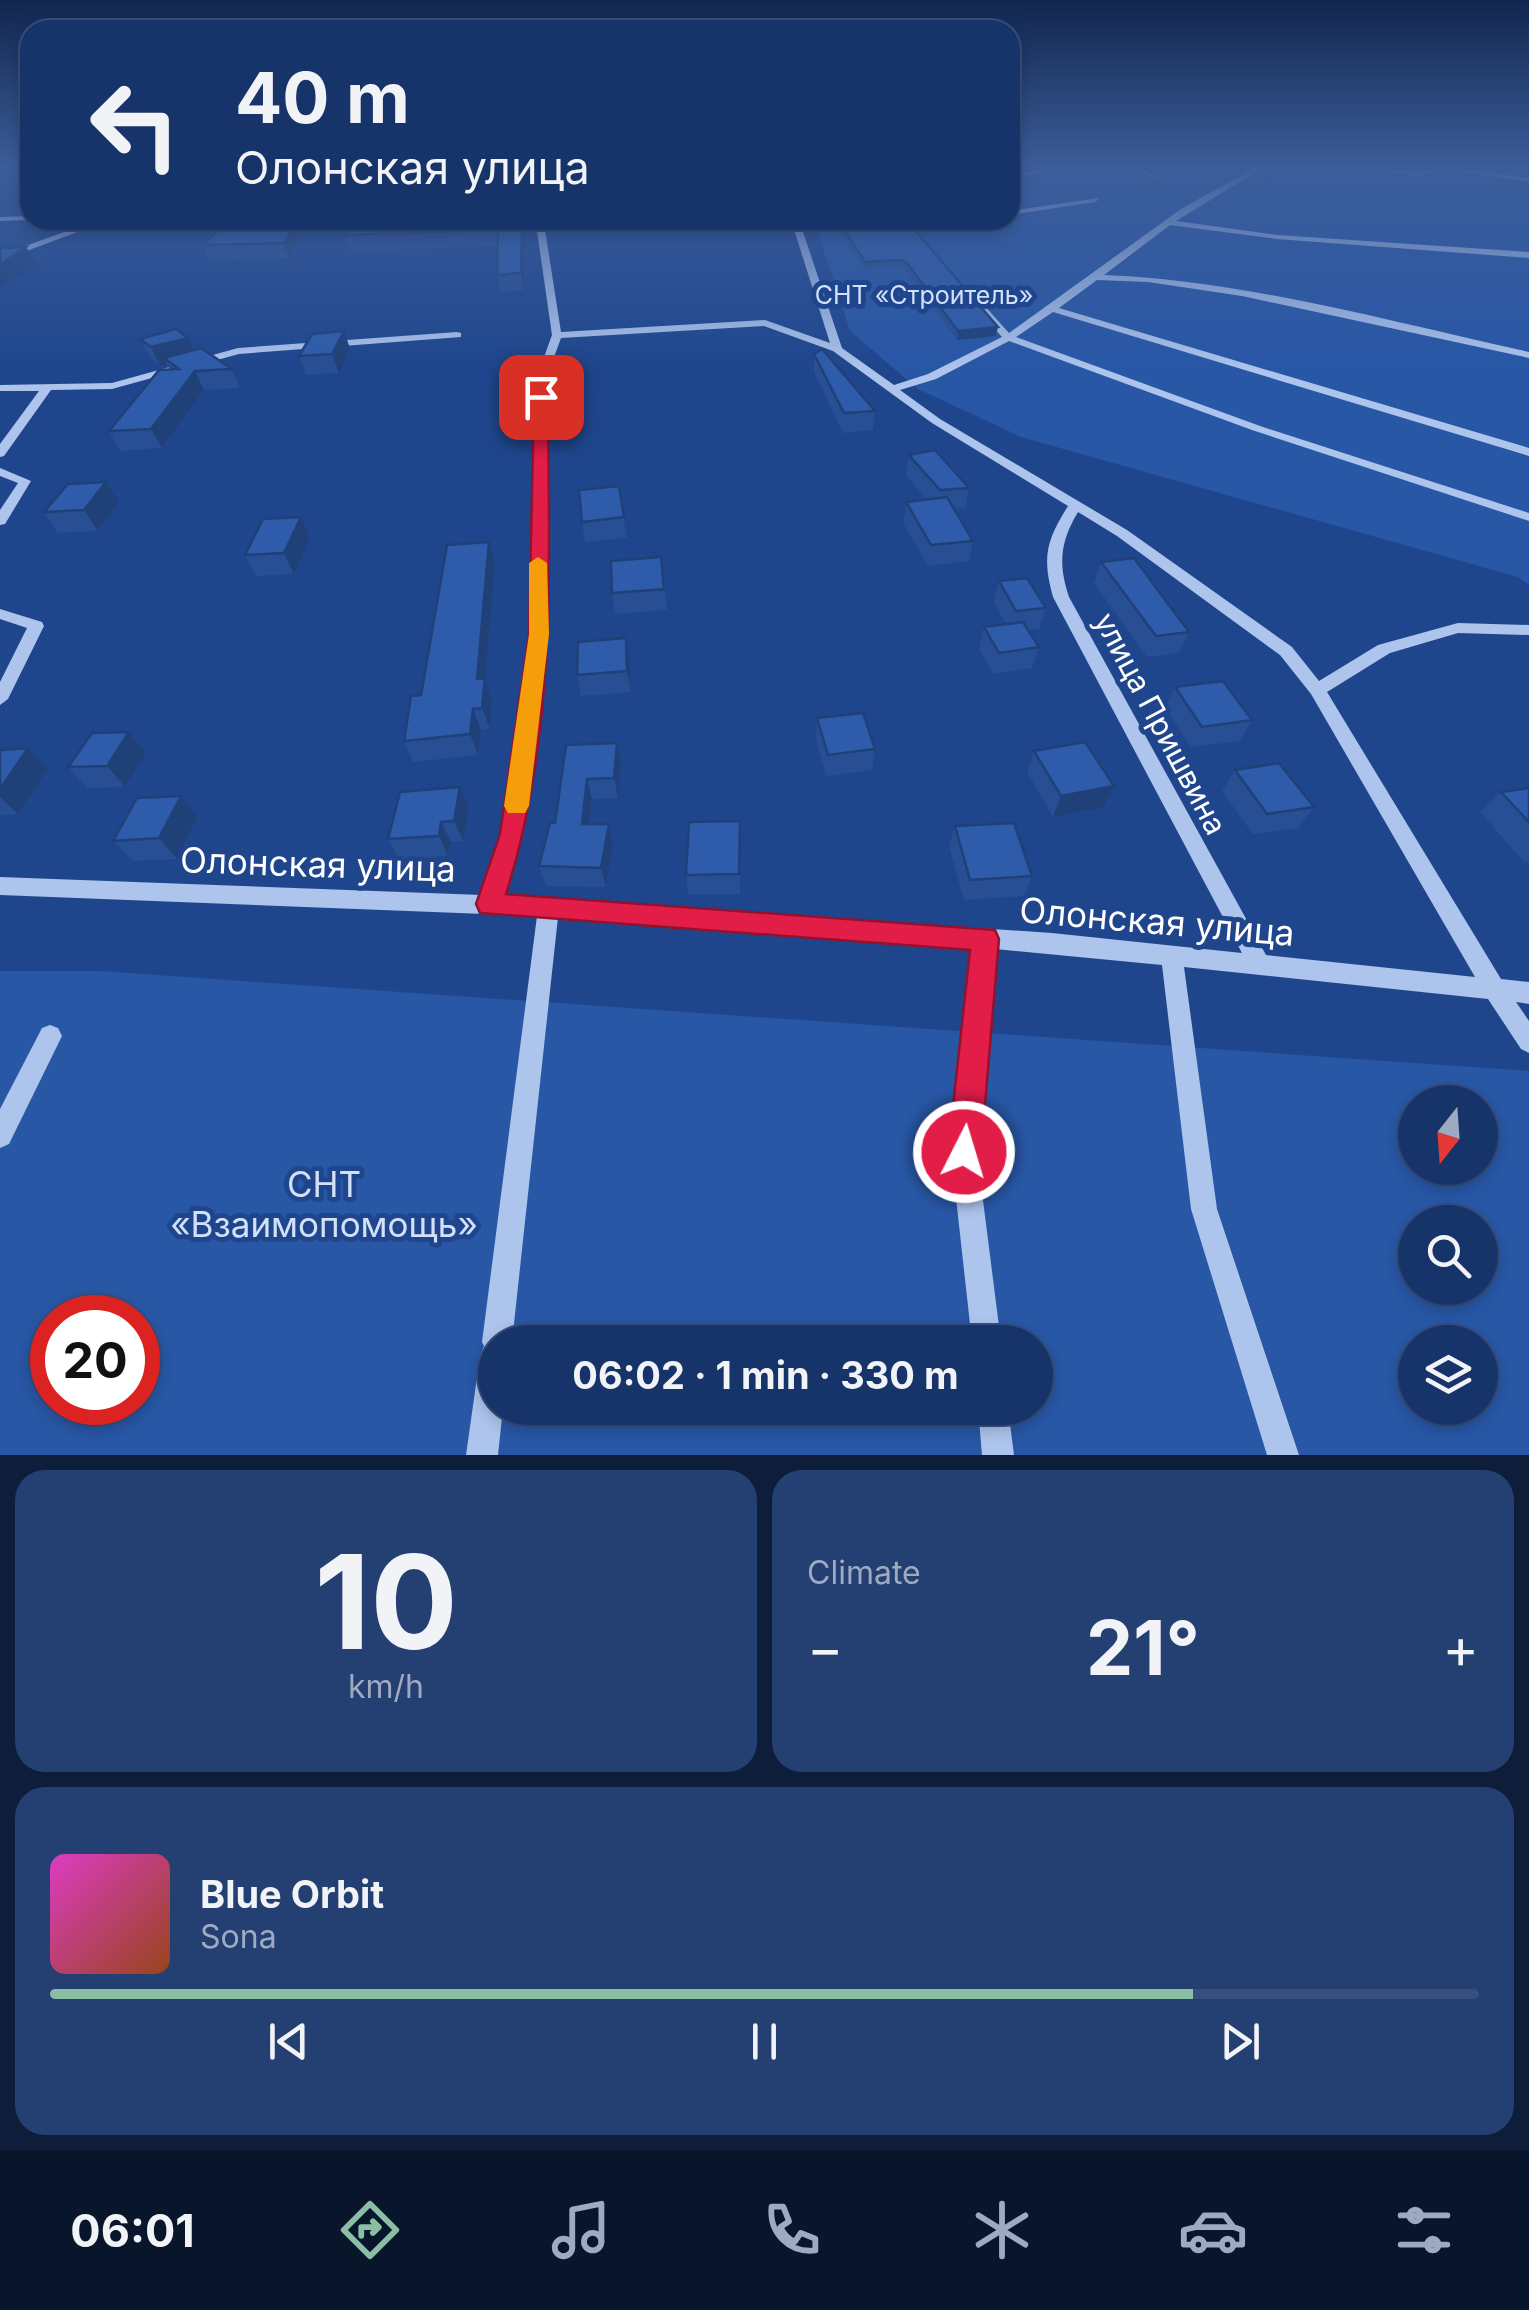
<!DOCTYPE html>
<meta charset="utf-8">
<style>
body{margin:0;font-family:Inter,sans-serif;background:#243f72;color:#f1f3f6;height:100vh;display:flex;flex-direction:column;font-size:38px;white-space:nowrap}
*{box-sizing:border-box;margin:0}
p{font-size:32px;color:#9eaac1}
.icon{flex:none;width:55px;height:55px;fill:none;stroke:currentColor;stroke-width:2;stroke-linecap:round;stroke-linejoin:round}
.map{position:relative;height:1455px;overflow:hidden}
.details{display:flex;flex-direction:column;gap:15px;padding:15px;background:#0d1d3a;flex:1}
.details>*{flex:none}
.guide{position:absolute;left:20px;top:20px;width:1000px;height:210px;border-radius:30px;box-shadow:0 5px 15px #0003,0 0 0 2px #364f7e;background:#17346a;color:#f1f3f6;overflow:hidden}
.needle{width:65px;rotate:197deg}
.tools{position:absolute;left:1398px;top:1085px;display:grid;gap:20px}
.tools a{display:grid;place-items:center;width:100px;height:100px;border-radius:50%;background:#17346a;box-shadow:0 5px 15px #0003,0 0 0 2px #364f7e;font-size:50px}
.speed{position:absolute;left:30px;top:1295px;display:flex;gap:20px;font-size:50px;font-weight:700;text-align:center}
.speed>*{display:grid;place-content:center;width:130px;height:130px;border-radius:50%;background:#17346a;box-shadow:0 5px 15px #0003,0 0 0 2px #364f7e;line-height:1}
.speed .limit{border:15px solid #d22;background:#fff;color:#111}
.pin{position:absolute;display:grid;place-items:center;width:85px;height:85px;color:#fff;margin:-42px;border-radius:20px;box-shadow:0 5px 15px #0006}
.me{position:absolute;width:110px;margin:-55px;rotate:5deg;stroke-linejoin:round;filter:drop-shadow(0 0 8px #0008)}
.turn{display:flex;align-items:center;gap:35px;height:210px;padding:0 50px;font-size:45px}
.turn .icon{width:130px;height:130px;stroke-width:2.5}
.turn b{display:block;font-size:70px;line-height:85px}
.big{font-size:75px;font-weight:700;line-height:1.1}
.details .tile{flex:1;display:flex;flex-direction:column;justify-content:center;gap:15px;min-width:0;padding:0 35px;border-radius:30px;background:#243f72}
.details .dial{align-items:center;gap:0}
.dial b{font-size:130px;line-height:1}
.song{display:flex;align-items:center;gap:30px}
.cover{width:120px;height:120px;border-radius:15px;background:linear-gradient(135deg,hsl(310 70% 55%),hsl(20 70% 35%))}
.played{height:10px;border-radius:5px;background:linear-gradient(90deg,#8abfa5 80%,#364f7e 80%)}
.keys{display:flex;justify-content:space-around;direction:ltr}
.heat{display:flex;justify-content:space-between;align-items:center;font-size:55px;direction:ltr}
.details .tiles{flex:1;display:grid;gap:15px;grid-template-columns:1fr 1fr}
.tile:last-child{grid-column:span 2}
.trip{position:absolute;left:478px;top:1325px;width:575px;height:100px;border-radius:50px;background:#17346a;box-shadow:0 5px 15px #0003,0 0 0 2px #364f7e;font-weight:700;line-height:100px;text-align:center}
.tabs{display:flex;height:160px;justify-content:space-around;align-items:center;background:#09152a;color:#9eaac1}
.tabs .icon{width:70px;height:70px}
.tabs .on{color:#8abfa5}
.tabs b{font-size:45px;color:#f1f3f6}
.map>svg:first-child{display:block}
</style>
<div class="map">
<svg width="1529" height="1455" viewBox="0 0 1529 1455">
<rect width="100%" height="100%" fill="#1f468d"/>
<!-- green -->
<g fill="#2857a6" fill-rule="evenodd">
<path d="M 1010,166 L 1529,166 L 1529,585 L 1518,577 L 1021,437 L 918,389 L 850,331 L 814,220 L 1010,220 Z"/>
<path d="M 0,971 L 100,971 L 1529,1071 L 1529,1455 L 0,1455 ZM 1415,1102 L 1480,1102 L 1480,1168 L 1415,1168 ZM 1415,1222 L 1480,1222 L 1480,1288 L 1415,1288 ZM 52,1318 L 138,1318 L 138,1402 L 52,1402 ZM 495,1342 L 1035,1342 L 1035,1408 L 495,1408 ZM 1415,1342 L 1480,1342 L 1480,1408 L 1415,1408 Z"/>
</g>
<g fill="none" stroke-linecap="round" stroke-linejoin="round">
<!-- minor -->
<g fill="#adc4ec" fill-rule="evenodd">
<path d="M 1067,166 L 1084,166 L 1010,178 L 1010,174 Z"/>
<path d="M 1127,166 L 1135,166 L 1158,177 L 1153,178 Z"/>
<path d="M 1258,166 L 1266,166 L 1176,221 L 1277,235 L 1529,252 L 1529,258 L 1277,239 L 1170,225 L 1104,275 C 1243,280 1392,322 1529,352 L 1529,358 L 1242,296 L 1148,282 L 1097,280 L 1059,308 L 1529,448 L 1529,456 L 1053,312 L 1016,337 L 1260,426 L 1529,513 L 1529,521 L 1252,430 L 1009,341 L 936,379 L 900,390 L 940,419 L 1127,530 L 1292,647 L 1319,681 L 1378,645 L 1458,623 L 1529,625 L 1529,635 L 1458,633 L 1390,653 L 1327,692 L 1501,979 L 1529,982 L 1529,1004 L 1516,1002 L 1529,1021 L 1529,1053 L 1521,1049 L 1488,999 L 1184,967 L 1217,1209 L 1299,1455 L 1267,1455 L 1191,1209 L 1162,965 L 995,949 L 977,1153 L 1001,1342 L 972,1342 L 951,1153 L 973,947 L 558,917 L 512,1342 L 495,1342 L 495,1408 L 503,1408 L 498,1455 L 466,1455 L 480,1356 L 484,1346 L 482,1342 L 537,916 L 0,895 L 0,877 L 482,895 L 502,835 L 531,633 L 535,397 L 539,371 L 552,335 L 536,224 L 501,226 L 498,222 L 563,220 L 544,223 L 561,332 L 765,320 L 830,343 L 791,220 L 799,220 L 842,348 L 894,385 L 928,374 L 1002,337 L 967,297 L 967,293 L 973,293 L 1009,333 L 1181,209 ZM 764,326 L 833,351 L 932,423 L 1068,506 C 1046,541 1042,557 1053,597 L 1242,953 L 1052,933 L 502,896 L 522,835 L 547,633 L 547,397 L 549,371 L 561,338 ZM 1078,512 L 1117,536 L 1280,655 L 1311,694 L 1475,977 L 1266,955 L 1069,597 C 1058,564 1060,542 1078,512 Z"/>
<path d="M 1339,166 L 1417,172 L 1461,166 L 1458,168 L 1529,178 L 1529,182 L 1447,170 L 1417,176 Z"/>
<path d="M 1099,198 L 1096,202 L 1010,215 L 1010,211 Z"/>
<path d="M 30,216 L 30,220 L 0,221 L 0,217 Z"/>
<path d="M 98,220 L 109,220 L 0,261 L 0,255 Z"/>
<path d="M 286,220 L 330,220 L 379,225 L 375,227 Z"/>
<path d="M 933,220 L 960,220 L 908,227 L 904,225 Z"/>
<path d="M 457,332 L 461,333 L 461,337 L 239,354 L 112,389 L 51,390 L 4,456 L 0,457 L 0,444 L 39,391 L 0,391 L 0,385 L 112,383 L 238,348 Z"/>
<path d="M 0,468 L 31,481 L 5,524 L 0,525 L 0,510 L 18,483 L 0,476 Z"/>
<path d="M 0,609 L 42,622 L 44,626 L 8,699 L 0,705 L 0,682 L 27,628 L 0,619 Z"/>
<path d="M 50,1025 L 58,1028 L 62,1036 L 9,1144 L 0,1148 L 0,1109 L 42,1028 Z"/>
<path d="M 978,1408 L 1008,1408 L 1014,1455 L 982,1455 Z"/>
</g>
</g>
<!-- wall -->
<g fill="#284f93">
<path d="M 833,220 L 906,220 L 996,336 L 957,340 L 906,271 L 899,268 L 865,270 Z"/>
<path d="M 309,225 L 290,258 L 210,261 L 203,245 Z"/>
<path d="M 525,228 L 524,290 L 501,292 L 497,275 L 497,246 L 350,251 L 345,235 Z"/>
<path d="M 344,331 L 350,349 L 339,373 L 306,375 L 299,356 Z"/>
<path d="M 188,338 L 193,350 L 232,369 L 240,388 L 204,390 L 162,448 L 120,451 L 109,431 L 170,370 L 167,364 L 160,366 L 150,357 L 140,339 Z"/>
<path d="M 814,354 L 875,411 L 873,430 L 843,433 L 814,372 Z"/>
<path d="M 909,455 L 969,488 L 965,508 L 954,509 L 973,541 L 969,561 L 928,566 L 903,523 L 906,502 L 927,500 L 906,475 Z"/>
<path d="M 619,486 L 627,538 L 585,542 L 582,522 Z"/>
<path d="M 119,502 L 98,531 L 58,533 L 44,512 Z"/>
<path d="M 310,538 L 294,574 L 256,576 L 245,555 Z"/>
<path d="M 489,542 L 495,563 L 485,679 L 492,700 L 490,729 L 481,730 L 478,755 L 413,762 L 404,741 L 421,695 Z"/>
<path d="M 661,557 L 667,610 L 615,614 L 612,593 Z"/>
<path d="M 1101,562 L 1189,632 L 1179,653 L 1147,657 L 1094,583 Z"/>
<path d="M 999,581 L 1046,608 L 1039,629 L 1029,630 L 1039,647 L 1032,668 L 993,674 L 979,648 L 984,627 L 1006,624 L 994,602 Z"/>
<path d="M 626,638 L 630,659 L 631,692 L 581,696 L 577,675 Z"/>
<path d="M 1175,687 L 1252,720 L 1240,741 L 1191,747 L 1165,708 Z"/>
<path d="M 817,718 L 875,749 L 872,770 L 826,776 L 816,739 Z"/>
<path d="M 617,743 L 621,764 L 618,798 L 592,799 L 590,824 L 609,824 L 613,845 L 606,887 L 546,886 L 539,866 L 555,823 L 566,745 Z"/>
<path d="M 0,750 L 48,769 L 18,814 L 0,815 Z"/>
<path d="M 1034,751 L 1114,786 L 1104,807 L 1053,817 L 1027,772 Z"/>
<path d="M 146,753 L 125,787 L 87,788 L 68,767 Z"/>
<path d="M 1235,770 L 1314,807 L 1298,828 L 1253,834 L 1222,791 Z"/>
<path d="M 460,787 L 469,808 L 463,841 L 451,842 L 448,856 L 399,860 L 388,839 Z"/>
<path d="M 1529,788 L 1529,861 L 1524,862 L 1480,812 L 1501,792 Z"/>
<path d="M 181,796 L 197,817 L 177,859 L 133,861 L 113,841 Z"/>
<path d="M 740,821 L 740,894 L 688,894 L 686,875 Z"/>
<path d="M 955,826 L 1032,876 L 1024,896 L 964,900 L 949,846 Z"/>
</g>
<!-- shaded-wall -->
<g fill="#204078">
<path d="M 298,220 L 307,220 L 309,225 L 290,258 L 284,243 Z"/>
<path d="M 522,220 L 523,220 L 525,228 L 524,290 L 521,273 Z"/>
<path d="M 26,247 L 36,264 L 0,288 L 0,265 Z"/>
<path d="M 998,327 L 996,336 L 957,340 L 958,331 Z"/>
<path d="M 344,331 L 350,349 L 339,373 L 332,354 Z"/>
<path d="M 188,338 L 196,356 L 164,358 L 167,364 L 160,366 L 151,347 Z"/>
<path d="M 195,371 L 204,390 L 162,448 L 151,429 Z"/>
<path d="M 106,482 L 119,502 L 98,531 L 84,510 Z"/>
<path d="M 301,517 L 310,538 L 294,574 L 284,553 Z"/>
<path d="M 489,542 L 495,563 L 485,679 L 492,700 L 490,729 L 482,708 L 477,679 Z"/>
<path d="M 626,638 L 630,659 L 631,692 L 627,671 Z"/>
<path d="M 473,709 L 481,730 L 478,755 L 470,734 Z"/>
<path d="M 129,732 L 146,753 L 125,787 L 107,766 Z"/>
<path d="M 617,743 L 621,764 L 618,798 L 614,778 Z"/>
<path d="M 28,748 L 48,769 L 18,814 L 0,797 L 0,789 Z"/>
<path d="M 587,779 L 592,799 L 587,844 L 582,824 Z"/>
<path d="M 1114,786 L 1104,807 L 1053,817 L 1061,796 Z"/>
<path d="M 460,787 L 469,808 L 463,841 L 454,821 Z"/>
<path d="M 181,796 L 197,817 L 177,859 L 159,838 Z"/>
<path d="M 441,822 L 451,842 L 448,856 L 439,836 Z"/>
<path d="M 609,824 L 613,845 L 606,887 L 601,868 Z"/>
</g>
<!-- building -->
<g fill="#2e5cab" stroke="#204078" stroke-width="2.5">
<path d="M 228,220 L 298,220 L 284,243 L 203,245 Z"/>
<path d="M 354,220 L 522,220 L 521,273 L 497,275 L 498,230 L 345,235 Z"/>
<path d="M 838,220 L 906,220 L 998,327 L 958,331 L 907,263 L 900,260 L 865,262 Z"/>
<path d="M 26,247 L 0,265 L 0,248 Z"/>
<path d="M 176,329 L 188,338 L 151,347 L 140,339 Z"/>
<path d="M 344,331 L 332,354 L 299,356 L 312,334 Z"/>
<path d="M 201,348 L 232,369 L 195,371 L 151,429 L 109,431 L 159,370 L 179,369 L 164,358 Z"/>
<path d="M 822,349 L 875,411 L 844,413 L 814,354 Z"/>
<path d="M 935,450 L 969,488 L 940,490 L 909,455 Z"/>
<path d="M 106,482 L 84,510 L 44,512 L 68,484 Z"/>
<path d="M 619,486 L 624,517 L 582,522 L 579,490 Z"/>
<path d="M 947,497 L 973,541 L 931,545 L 906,502 Z"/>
<path d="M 301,517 L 284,553 L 245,555 L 263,519 Z"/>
<path d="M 489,542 L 477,679 L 485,678 L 482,708 L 473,709 L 470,734 L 404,741 L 411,696 L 421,695 L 447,545 Z"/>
<path d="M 661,557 L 664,589 L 612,593 L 611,561 Z"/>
<path d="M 1134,558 L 1189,632 L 1156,636 L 1101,562 Z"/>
<path d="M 1027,578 L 1046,608 L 1016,611 L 999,581 Z"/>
<path d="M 1023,622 L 1039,647 L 999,653 L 984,627 Z"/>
<path d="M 626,638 L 627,671 L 577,675 L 578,642 Z"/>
<path d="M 1223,681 L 1252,720 L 1202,727 L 1175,687 Z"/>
<path d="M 863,713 L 875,749 L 828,755 L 817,718 Z"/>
<path d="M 129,732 L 107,766 L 68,767 L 92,733 Z"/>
<path d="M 1085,742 L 1114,786 L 1061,796 L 1034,751 Z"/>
<path d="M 617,743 L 614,778 L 587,779 L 582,824 L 609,824 L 601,868 L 539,866 L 550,823 L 555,823 L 566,745 Z"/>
<path d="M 28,748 L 0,789 L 0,750 Z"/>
<path d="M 1279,763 L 1314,807 L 1267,814 L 1235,770 Z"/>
<path d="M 460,787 L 454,821 L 441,822 L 439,836 L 388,839 L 400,792 Z"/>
<path d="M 1529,788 L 1529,822 L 1501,792 Z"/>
<path d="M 181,796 L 159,838 L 113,841 L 137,798 Z"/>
<path d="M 740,821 L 739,874 L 686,875 L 689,822 Z"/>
<path d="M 1014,823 L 1032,876 L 970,880 L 955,826 Z"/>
</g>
<!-- sky -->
<linearGradient id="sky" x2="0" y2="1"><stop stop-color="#11264e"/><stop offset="0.45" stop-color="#3c5d9a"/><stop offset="1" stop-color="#3c5d9a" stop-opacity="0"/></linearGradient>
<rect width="1529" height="370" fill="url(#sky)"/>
<!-- route -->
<path fill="#e11d48" stroke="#92132f" stroke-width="2.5" d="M 541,393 L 548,397 C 549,563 557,734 506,894 L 995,930 L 999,939 L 981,1152 L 976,1164 L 964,1169 L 952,1164 L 948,1152 L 970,950 L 480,913 L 476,904 L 500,834 L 529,634 L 534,397 Z"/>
<!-- slow -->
<path fill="#f59e0b" d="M 538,557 L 547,563 L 549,634 L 529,806 L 525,813 L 508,813 L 504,806 L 529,634 L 529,563 Z"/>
<g text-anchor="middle" stroke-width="10" stroke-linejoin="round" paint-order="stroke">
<!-- far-park labels -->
<g font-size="25" fill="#d2e1f9" stroke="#1f468d">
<text x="924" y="304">СНТ «Строитель»</text>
</g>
<!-- street labels -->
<g font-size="30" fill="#fff" stroke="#1f468d">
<text transform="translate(1160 724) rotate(62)" y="10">улица Пришвина</text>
</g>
<!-- near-street labels -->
<g font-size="35" fill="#fff" stroke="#1f468d">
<text transform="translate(318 865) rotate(2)" y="12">Олонская улица</text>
<text transform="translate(1157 922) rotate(5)" y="12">Олонская улица</text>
</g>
<!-- near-park labels -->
<g font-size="35" fill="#d2e1f9" stroke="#1f468d">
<text x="324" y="1197">СНТ<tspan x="324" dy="40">«Взаимопомощь»</tspan></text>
</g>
</g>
</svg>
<div class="tools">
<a><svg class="needle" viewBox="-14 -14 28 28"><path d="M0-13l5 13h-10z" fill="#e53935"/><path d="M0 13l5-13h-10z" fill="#9eaac1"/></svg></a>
<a><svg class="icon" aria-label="search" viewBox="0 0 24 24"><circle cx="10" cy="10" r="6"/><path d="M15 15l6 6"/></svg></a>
<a><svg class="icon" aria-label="layers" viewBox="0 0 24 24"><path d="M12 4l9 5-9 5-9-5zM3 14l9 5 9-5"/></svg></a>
</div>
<div class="speed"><div class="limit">20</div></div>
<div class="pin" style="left:541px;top:397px;background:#d93025"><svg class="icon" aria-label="arrive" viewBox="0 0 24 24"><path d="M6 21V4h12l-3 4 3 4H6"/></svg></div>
<svg class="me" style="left:964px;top:1152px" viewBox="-20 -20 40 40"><circle r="17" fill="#e11d48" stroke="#fff" stroke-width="3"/><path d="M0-11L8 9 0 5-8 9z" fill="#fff"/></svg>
<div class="trip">06:02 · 1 min · 330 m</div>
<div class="guide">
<div class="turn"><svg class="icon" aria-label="left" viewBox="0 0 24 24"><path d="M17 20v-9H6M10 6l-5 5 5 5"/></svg><div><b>40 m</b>Олонская улица</div></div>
</div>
</div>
<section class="details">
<div class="tiles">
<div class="tile dial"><b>10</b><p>km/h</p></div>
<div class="tile"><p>Climate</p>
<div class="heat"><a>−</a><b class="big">21°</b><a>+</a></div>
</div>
<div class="tile">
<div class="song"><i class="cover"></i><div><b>Blue Orbit</b><p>Sona</p></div></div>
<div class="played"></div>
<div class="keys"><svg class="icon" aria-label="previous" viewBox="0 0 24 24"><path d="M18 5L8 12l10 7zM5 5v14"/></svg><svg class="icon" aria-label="pause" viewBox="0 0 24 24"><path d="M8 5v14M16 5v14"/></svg><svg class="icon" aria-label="next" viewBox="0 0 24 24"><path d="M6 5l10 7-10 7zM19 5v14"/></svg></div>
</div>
</div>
</section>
<nav class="tabs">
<b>06:01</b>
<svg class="icon on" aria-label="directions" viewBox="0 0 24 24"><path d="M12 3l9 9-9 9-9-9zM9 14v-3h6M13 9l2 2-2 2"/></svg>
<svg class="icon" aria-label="music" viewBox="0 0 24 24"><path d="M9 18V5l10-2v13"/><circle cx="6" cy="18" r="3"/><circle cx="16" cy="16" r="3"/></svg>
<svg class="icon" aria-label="phone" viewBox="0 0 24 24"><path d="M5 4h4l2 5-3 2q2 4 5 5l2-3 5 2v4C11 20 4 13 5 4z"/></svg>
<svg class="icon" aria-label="climate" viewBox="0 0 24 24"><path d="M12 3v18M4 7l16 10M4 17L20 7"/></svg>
<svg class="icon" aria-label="car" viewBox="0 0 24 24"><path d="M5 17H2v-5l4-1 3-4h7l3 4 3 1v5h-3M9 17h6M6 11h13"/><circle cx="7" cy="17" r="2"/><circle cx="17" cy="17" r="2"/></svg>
<svg class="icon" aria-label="filters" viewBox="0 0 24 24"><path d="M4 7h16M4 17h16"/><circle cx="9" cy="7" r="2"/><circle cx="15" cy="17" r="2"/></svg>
</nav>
